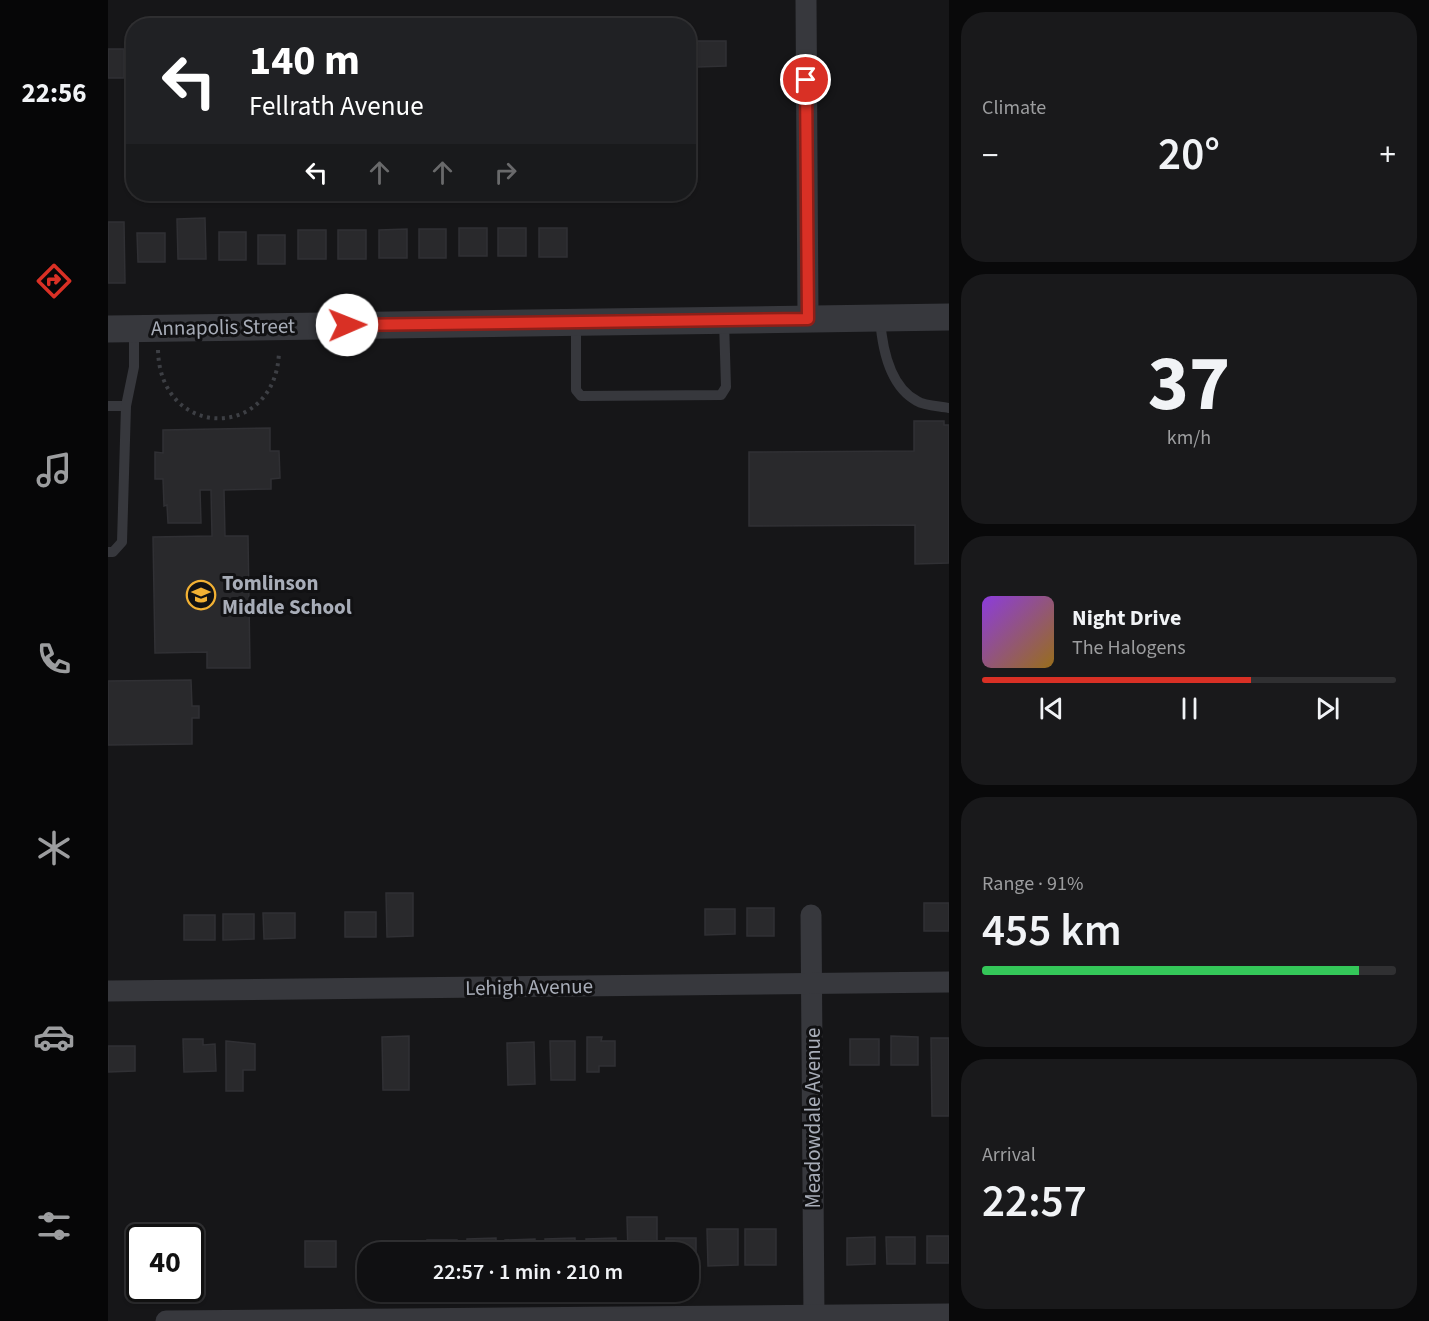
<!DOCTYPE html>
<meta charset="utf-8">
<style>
body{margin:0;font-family:"Source Sans 3",sans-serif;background:#19191b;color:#f1f3f6;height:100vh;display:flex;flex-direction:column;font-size:22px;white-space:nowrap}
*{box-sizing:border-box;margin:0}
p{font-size:20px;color:#9c9d9f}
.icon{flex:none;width:33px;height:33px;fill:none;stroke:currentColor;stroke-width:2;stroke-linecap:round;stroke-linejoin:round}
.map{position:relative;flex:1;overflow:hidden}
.side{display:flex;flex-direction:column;gap:12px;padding:12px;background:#09090a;width:480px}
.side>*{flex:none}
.top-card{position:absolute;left:18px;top:18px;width:570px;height:183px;border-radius:24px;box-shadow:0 2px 4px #0004,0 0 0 2px #303032;background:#202124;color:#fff;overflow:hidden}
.speed{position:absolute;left:18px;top:1224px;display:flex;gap:12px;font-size:30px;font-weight:700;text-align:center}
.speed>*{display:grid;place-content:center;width:78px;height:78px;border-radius:50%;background:#101012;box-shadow:0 2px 4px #0004,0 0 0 2px #303032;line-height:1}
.speed .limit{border:3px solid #111;border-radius:9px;background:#fff;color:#111}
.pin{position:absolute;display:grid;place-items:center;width:51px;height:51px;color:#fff;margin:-26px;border:3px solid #fff;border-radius:50%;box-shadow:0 2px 6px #0007}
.me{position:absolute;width:66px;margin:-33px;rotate:89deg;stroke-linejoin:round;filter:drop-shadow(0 0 4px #0008)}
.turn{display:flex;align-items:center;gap:21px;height:126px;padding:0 24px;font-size:27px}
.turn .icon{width:78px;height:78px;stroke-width:2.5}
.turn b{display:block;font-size:42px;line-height:51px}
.lanes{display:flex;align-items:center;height:57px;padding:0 24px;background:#0003;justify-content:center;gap:30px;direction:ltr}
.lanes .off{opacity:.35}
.big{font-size:45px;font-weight:600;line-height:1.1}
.side .tile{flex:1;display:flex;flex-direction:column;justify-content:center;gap:9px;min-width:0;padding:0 21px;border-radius:24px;background:#19191b}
.side .dial{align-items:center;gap:0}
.dial b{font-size:78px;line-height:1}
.song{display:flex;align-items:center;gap:18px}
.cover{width:72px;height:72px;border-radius:9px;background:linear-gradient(135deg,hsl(270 70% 55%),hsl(40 70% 35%))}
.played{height:6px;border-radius:3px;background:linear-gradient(90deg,#d93025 65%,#303032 65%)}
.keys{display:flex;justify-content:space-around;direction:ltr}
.heat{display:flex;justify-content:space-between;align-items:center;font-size:33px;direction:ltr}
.charge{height:9px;border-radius:4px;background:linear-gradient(90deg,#34c759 91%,#303032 0)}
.trip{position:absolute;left:249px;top:1242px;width:342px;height:60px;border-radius:24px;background:#101012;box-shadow:0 2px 4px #0004,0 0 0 2px #303032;font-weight:600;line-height:60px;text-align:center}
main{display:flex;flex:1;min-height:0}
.tabs{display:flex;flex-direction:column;width:108px;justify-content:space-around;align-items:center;background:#060607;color:#9c9d9f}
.tabs .icon{width:42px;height:42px}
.tabs .selected{color:#d93025}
.tabs b{font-size:27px;color:#f1f3f6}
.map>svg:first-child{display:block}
</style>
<main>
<nav class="tabs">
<b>22:56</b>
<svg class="icon selected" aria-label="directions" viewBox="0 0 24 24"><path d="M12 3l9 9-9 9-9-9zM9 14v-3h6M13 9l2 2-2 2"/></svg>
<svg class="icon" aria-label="music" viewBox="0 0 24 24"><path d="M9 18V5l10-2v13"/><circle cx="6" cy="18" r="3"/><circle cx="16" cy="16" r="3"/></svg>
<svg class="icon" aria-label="phone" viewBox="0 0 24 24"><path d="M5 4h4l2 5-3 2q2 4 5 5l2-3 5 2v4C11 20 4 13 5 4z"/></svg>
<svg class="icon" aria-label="climate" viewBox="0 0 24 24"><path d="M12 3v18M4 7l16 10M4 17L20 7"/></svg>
<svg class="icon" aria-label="car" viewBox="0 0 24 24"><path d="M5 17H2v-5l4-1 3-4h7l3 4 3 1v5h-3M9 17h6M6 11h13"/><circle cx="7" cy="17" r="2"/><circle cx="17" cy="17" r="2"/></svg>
<svg class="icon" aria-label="filters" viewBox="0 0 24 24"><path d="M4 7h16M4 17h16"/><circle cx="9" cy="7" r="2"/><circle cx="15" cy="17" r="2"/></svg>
</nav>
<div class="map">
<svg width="841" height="1321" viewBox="0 0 841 1321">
<rect width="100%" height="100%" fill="#161618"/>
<!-- building -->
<g fill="#29292c" stroke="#303034" stroke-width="1.5">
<path d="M 588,41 L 618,41 L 618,66 L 589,67 Z"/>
<rect x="0" y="49" width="16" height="29"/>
<path d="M 97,218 L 98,259 L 70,259 L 69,219 Z"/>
<path d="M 0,222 L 16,222 L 17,283 L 0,283 Z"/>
<rect x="351" y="228" width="28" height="28"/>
<rect x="390" y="228" width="28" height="28"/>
<rect x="431" y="228" width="28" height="29"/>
<path d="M 299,229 L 299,258 L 271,258 L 271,230 Z"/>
<rect x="311" y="229" width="27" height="29"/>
<rect x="190" y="230" width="28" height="29"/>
<rect x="230" y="230" width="28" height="29"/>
<rect x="111" y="232" width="27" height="28"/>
<path d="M 29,233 L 57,233 L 57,262 L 30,262 Z"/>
<rect x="150" y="235" width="27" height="29"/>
<path d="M 806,421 L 836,421 L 836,425 L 841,425 L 841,563 L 807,564 L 807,525 L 641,526 L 641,452 L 806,451 Z"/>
<path d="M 162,428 L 162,451 L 171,451 L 172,478 L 163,479 L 163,489 L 116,490 L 117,536 L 140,536 L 142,668 L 99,668 L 99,652 L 47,653 L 45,537 L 104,536 L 103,490 L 92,490 L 93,523 L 60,523 L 59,505 L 56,506 L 55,479 L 47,479 L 47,452 L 55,453 L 55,430 Z"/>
<path d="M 83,680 L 84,706 L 91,706 L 91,718 L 84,718 L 84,744 L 0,745 L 0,681 Z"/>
<path d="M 278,893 L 305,893 L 305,936 L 279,937 Z"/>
<rect x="816" y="903" width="25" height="28"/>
<rect x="639" y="908" width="27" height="28"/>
<path d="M 597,909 L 627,909 L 627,934 L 597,935 Z"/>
<rect x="237" y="912" width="31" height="25"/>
<path d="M 155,913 L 187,913 L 187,938 L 156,939 Z"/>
<path d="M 115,914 L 146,914 L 146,939 L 115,940 Z"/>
<rect x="76" y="915" width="31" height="25"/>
<path d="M 301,1036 L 301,1090 L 275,1090 L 274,1037 Z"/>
<path d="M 783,1036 L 810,1037 L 810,1065 L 783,1065 Z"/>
<path d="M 479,1037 L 494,1037 L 493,1041 L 507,1041 L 507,1066 L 491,1066 L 491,1072 L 479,1072 Z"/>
<path d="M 823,1038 L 841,1038 L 841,1116 L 824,1116 Z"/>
<path d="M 75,1039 L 95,1039 L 95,1045 L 107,1044 L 108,1071 L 76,1072 Z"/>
<rect x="742" y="1039" width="29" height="26"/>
<path d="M 118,1041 L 147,1044 L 147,1070 L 135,1070 L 135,1091 L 118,1091 Z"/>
<path d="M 442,1041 L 467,1041 L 467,1080 L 443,1080 Z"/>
<path d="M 426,1042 L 427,1084 L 400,1085 L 399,1043 Z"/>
<path d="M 0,1046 L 27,1046 L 27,1071 L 0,1072 Z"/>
<path d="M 519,1217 L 549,1217 L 549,1252 L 520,1252 Z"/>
<path d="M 599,1229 L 630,1229 L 630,1265 L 600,1266 Z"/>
<rect x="637" y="1229" width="31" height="36"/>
<rect x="819" y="1236" width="22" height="27"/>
<path d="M 767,1237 L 767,1264 L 739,1265 L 739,1238 Z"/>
<path d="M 778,1237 L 807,1237 L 807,1264 L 779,1264 Z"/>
<path d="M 388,1238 L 388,1252 L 359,1252 L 359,1239 Z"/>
<path d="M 467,1238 L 467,1252 L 438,1252 L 437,1239 Z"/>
<path d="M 508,1238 L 509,1252 L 479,1252 L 478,1239 Z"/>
<path d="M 558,1238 L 588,1238 L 588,1265 L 580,1265 L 580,1252 L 558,1252 Z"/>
<path d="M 427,1239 L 427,1252 L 397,1252 L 397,1240 Z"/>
<rect x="319" y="1240" width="30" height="12"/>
<rect x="197" y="1241" width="31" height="26"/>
</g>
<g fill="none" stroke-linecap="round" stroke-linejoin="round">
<!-- path -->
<path stroke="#3d3f44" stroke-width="4" stroke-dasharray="3 4.5" stroke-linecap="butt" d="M 50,350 C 52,441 169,441 171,351"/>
<!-- service -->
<g stroke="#37383d" stroke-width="10">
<path d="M 772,318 C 774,347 781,386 809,401 C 817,406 831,406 841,408"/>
<path d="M 468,323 L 468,390 L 473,396 L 613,395 L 618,387 L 616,321"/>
<path d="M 0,406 L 18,406"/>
<path d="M 0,552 L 5,552 L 14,542 L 18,406 L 26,367 L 26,329"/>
</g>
<!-- minor -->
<g stroke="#37383d" stroke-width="21">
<path d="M 698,0 L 700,319"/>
<path d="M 703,915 L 706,1321"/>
<path d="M 0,991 L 841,982"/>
<path d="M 58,1321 L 841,1314"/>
</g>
<!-- tertiary -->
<path stroke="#37383d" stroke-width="27" d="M 0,329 L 841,317"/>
</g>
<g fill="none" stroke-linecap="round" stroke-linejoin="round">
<!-- route casing -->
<g stroke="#8d1f18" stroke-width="15">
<path id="route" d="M 239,325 L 700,319 L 698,80"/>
</g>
<!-- route -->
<use href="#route" stroke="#d93025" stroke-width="10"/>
</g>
<!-- icons -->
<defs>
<g id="school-ring" transform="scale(1.5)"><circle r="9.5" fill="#111113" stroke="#f2b134" stroke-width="1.5"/><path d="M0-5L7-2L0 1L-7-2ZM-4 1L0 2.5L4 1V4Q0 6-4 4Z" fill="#f2b134"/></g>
</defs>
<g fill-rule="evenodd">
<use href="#school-ring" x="93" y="595"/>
</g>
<g text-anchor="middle" stroke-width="6" stroke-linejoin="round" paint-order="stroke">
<!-- street labels -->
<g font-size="21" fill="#a8adb8" stroke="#111113">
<text transform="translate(115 327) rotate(-1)" y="7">Annapolis Street</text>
<text transform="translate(421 987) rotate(-1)" y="7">Lehigh Avenue</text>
<text transform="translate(705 1118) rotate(-90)" y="7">Meadowdale Avenue</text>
</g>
<!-- poi labels -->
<g font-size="21" font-weight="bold" fill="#a8adb8" stroke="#111113" text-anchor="start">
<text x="114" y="590">Tomlinson<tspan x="114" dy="24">Middle School</tspan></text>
</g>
</g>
</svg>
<div class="speed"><div class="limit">40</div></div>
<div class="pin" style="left:698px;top:80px;background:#d93025"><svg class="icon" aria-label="arrive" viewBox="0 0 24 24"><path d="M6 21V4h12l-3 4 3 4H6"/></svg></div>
<svg class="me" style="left:239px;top:325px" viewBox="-20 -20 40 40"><circle r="19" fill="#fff"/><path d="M0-13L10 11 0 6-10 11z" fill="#d93025"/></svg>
<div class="trip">22:57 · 1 min · 210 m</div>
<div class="top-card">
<div class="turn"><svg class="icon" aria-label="left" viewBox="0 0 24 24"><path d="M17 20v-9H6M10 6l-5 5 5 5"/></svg><div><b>140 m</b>Fellrath Avenue</div></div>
<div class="lanes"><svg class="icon" aria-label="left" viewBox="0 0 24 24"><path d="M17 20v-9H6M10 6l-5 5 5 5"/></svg><svg class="icon off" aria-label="ahead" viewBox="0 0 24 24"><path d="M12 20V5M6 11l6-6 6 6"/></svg><svg class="icon off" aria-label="ahead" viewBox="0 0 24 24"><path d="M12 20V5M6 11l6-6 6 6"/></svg><svg class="icon off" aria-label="right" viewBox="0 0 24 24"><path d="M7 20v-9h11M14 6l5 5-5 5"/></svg></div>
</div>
</div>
<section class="side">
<div class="tile"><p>Climate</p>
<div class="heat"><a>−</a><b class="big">20°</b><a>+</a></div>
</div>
<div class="tile dial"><b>37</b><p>km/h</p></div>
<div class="tile">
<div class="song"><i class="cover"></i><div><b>Night Drive</b><p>The Halogens</p></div></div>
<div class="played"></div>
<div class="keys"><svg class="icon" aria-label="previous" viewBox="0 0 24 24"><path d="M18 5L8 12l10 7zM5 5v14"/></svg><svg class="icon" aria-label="pause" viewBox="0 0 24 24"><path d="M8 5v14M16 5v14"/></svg><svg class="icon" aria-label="next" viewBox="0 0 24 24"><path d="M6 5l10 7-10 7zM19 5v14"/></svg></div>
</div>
<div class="tile"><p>Range · 91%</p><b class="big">455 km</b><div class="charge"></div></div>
<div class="tile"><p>Arrival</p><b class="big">22:57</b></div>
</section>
</main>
